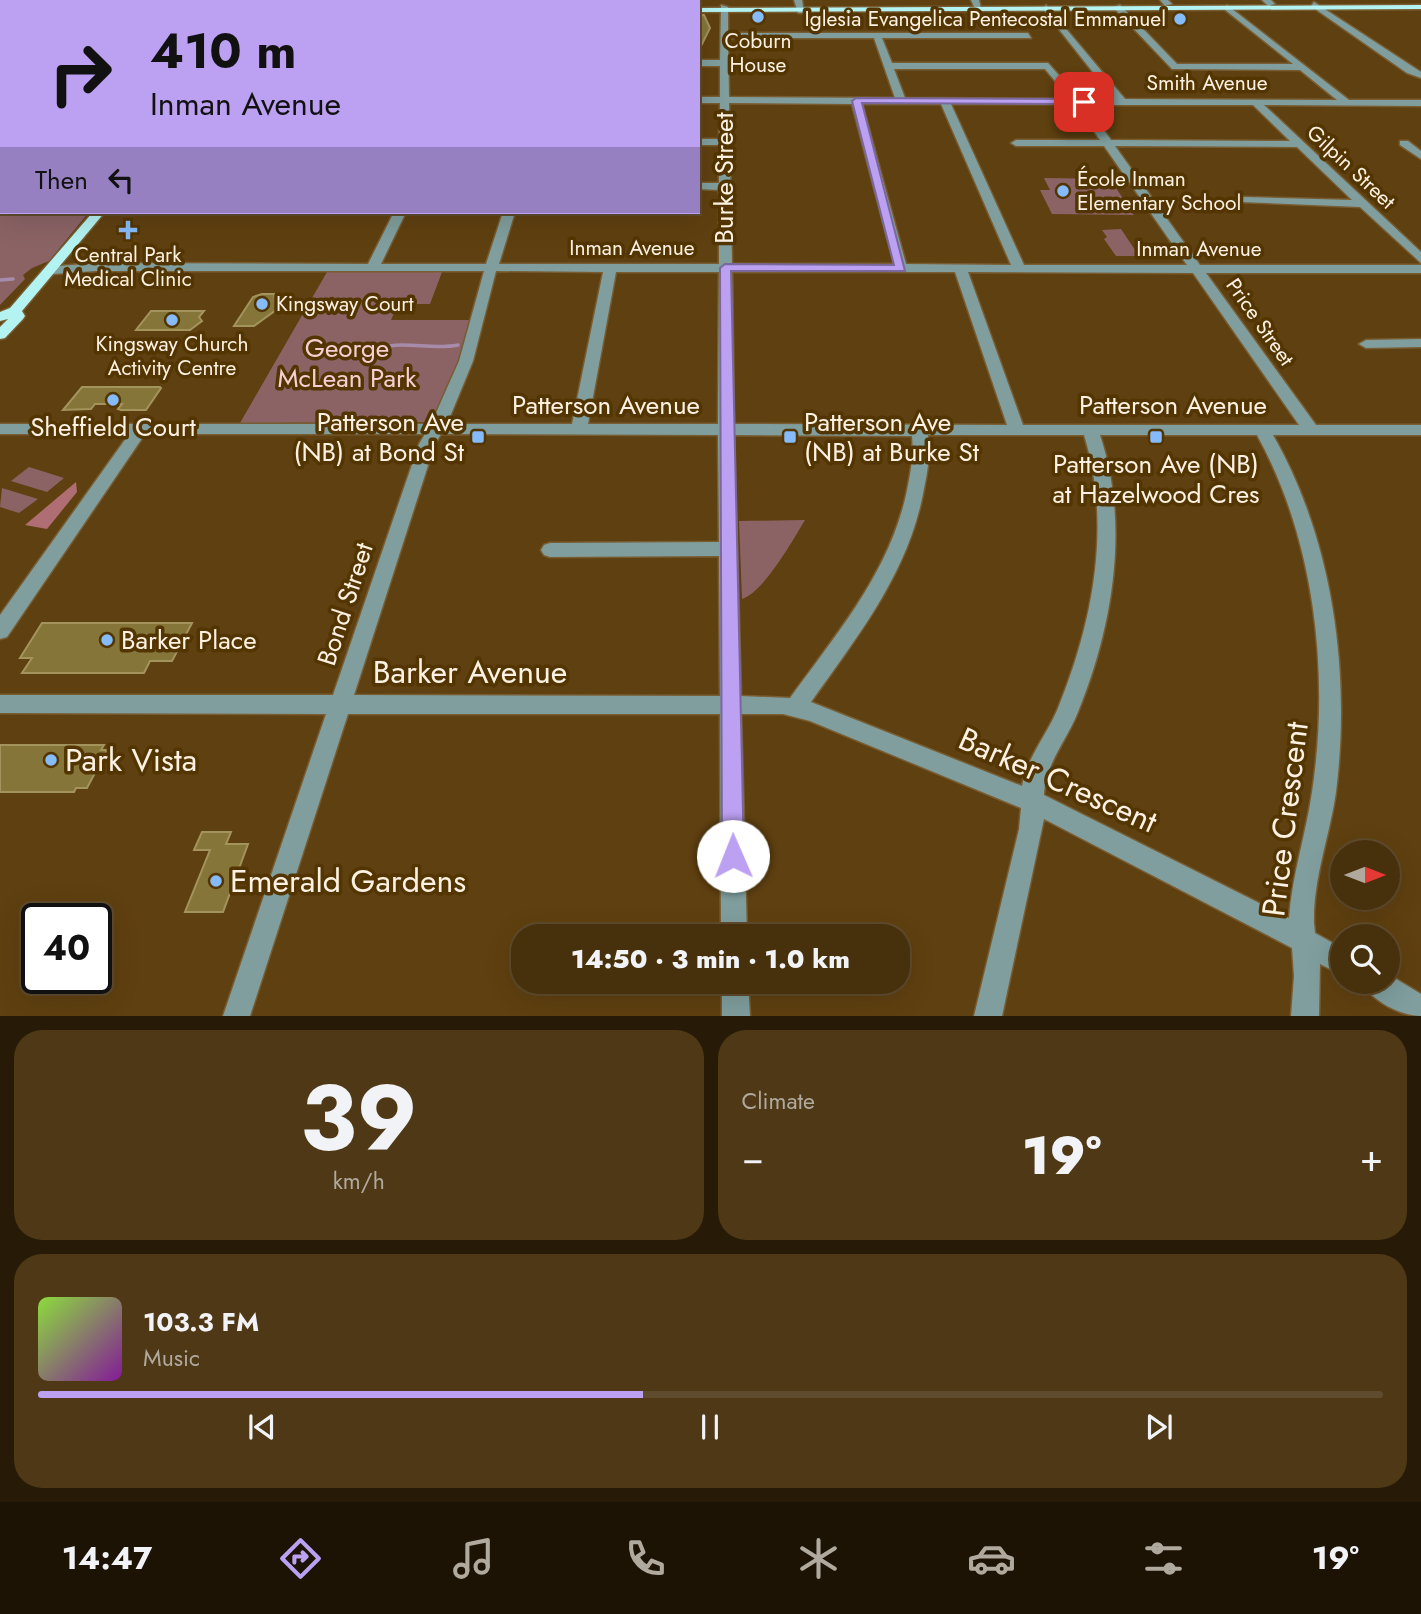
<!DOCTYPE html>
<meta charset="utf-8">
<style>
body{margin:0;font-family:Jost,sans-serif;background:#4e3815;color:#f1f3f6;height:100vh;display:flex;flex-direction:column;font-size:26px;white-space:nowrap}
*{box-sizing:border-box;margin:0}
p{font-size:23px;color:#b0a99d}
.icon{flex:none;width:38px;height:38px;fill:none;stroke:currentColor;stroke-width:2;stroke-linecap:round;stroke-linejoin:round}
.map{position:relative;height:1016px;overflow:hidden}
.side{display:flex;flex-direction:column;gap:14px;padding:14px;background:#271a07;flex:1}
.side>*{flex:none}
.top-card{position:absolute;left:0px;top:0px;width:700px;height:214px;box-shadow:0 7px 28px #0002,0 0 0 2px #5f4b2d;background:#bca0f2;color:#111;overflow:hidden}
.needle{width:46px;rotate:90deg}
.fabs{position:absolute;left:1330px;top:840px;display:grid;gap:14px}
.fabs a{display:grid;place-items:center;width:70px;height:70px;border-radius:50%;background:#47300c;box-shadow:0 7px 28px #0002,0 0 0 2px #5f4b2d;font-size:35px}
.speed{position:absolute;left:21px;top:903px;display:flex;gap:14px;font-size:35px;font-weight:700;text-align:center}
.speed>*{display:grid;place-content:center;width:91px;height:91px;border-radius:50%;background:#47300c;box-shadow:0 7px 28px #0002,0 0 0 2px #5f4b2d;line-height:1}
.speed .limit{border:4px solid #111;border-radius:10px;background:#fff;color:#111}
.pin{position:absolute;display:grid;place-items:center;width:60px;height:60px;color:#fff;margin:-30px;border-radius:14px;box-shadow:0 4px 10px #0006}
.me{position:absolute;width:77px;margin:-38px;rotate:359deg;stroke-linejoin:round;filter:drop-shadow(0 0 5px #0008)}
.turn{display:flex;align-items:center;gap:24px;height:147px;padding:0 35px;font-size:32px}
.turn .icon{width:91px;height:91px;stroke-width:2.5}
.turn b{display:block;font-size:49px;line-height:60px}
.then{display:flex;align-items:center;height:66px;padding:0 35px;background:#0003;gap:14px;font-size:26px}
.big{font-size:52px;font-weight:800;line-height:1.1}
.side .widget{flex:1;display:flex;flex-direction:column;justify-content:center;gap:10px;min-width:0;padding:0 24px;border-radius:28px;background:#4e3815}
.side .dial{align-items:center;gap:0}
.dial b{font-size:91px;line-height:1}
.song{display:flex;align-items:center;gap:21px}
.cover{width:84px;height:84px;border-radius:10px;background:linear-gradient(135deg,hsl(90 70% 55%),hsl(290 70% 35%))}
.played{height:7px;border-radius:4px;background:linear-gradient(90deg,#bca0f2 45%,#5f4b2d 45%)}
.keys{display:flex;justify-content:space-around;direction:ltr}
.heat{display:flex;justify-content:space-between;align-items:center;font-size:38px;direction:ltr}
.side .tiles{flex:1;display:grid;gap:14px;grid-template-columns:1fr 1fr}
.widget:last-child{grid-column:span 2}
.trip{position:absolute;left:511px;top:924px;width:399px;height:70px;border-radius:28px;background:#47300c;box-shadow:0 7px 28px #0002,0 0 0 2px #5f4b2d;font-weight:800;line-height:70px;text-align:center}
.tabs{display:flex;height:112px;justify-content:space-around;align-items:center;background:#1c1305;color:#b0a99d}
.tabs .icon{width:49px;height:49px}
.tabs .on{color:#bca0f2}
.tabs b{font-size:32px;color:#f1f3f6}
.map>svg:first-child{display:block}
</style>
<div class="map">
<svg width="1421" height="1016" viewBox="0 0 1421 1016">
<rect width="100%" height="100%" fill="#5f4010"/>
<!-- green -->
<g fill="#8b6365">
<path d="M 0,11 L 2,212 L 89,212 L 49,261 L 32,268 L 23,275 L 25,279 L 0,305 Z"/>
<path d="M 1044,178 L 1110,179 L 1134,215 L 1052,214 L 1040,190 L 1050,190 Z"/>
<path d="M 1121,229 L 1139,256 L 1116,256 L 1104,239 L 1107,237 L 1102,230 Z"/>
<path d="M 327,272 L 442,272 L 430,304 L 398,304 L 391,320 L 473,320 L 439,417 L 434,422 L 240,423 Z"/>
<path d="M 29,467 L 64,478 L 47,492 L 11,481 Z"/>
<path d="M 2,488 L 38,499 L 19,513 L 0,507 Z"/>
<path d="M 805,520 C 793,540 764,592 742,599 L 739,521 Z"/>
</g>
<!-- forest -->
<path fill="#ae6e73" d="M 76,482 L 77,492 L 47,529 L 25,525 Z"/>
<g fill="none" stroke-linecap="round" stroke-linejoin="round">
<!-- stream -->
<g stroke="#a68caa" stroke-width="3.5">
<path d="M 0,280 L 13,279"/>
<path d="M 371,351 C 400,338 428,351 458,345"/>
</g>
</g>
<!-- building -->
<g fill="#857539" stroke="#a3945e" stroke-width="2">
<path d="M 698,15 L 704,15 L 710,28 L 698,52 Z"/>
<path d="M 262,294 L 274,294 L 276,310 L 254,326 L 234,326 L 253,297 Z"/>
<path d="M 151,311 L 204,311 L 199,317 L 202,321 L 190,330 L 136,330 Z"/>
<path d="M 82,387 L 160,387 L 161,388 L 146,410 L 121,410 L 118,409 L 122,404 L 95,404 L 91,409 L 63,410 Z"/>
<path d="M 42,623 L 192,623 L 172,661 L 150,661 L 144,673 L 22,673 L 32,658 L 20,658 Z"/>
<path d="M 0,745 L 104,745 L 101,750 L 107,750 L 87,788 L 76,788 L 74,792 L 0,792 Z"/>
<path d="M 202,832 L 231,832 L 226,844 L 248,844 L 223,912 L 185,912 L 210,850 L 194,850 Z"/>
</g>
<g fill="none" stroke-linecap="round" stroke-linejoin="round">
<!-- minor casing -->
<g stroke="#785c32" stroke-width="3">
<g id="minor">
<path d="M 474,0 L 485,0 L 472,2 Z"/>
<path d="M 528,0 L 538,0 L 526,2 Z"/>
<path d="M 655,0 L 665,0 L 653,2 Z"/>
<path d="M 794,0 L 802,0 L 804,13 L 798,13 Z"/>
<path d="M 971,0 L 979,0 L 981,9 L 975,9 Z"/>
<path d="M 1160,0 L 1168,0 L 1172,4 L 1165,6 Z"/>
<path d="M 1262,0 L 1271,0 L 1275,4 L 1268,6 Z"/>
<path d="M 1314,2 L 1421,72 L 1421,78 L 1407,73 L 1311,6 Z"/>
<path d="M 721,5 L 728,7 L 728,33 L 1028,33 L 1031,38 L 882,38 L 892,63 L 1048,63 L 1080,99 L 1114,99 L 1043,9 L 1046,5 L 1125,99 L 1337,100 L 1300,70 L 1172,69 L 1113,7 L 1120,5 L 1177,64 L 1293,64 L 1224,9 L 1227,5 L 1349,100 L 1421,100 L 1421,106 L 1264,105 L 1421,252 L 1421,263 L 1360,207 L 1240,202 L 1240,198 L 1244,197 L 1352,200 L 1297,147 L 1115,146 L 1200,265 L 1421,265 L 1421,273 L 1206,273 L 1316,425 L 1421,425 L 1421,435 L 1273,435 C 1333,540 1351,673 1336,792 C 1330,835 1313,879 1314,923 L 1315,933 L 1342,948 L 1342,975 L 1320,964 L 1319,1016 L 1291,1016 L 1294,976 L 1292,948 L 1044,819 L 1002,1016 L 974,1016 L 1019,829 L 1021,808 L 810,721 L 783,714 L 741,714 L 747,936 L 721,936 L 720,714 L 348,714 L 250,1016 L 223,1016 L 326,714 L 0,713 L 0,695 L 333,695 L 419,444 L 425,434 L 145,434 L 7,637 L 0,639 L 0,615 L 129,434 L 0,434 L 0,424 L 431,424 L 459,361 L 484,271 L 95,271 L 53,274 L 47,270 L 48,267 L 95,263 L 368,264 L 394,212 L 406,212 L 381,264 L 486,264 L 503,212 L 515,212 L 499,264 L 719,264 L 719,190 L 698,189 L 698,183 L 719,183 L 719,145 L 698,145 L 698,139 L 719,139 L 720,103 L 698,103 L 698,97 L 720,97 L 720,66 L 698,66 L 698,60 L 720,60 ZM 728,38 L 874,38 L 895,98 L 729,97 ZM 894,69 L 1045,69 L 1070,99 L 905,98 ZM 729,103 L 852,104 L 894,264 L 732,264 ZM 862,104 L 941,104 L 1011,265 L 906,264 ZM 951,104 L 1075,104 L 1100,140 L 1016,140 L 1011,143 L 1016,146 L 1104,146 L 1187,265 L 1024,265 ZM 1085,105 L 1253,105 L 1290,141 L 1111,140 ZM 496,271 L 603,272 L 572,424 L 447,424 L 473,361 ZM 616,272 L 719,272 L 718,424 L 588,424 ZM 732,272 L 955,272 L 1007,425 L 734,424 ZM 968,272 L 1193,273 L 1299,425 L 1023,425 ZM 441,434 L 718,435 L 719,542 L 550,543 L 544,545 L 541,550 L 544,555 L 550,557 L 719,556 L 720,696 L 354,695 L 435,444 ZM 734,435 L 912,436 C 914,456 910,476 906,495 C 888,574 837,633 790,698 L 741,696 ZM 928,435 L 1084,435 C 1112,525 1093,622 1058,708 C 1047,735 1027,757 1022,786 L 811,702 C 857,637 907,575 923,494 C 927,474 931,455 928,435 ZM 1100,435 L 1257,435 C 1315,540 1330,674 1312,792 C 1306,834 1292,875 1289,918 L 1044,795 C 1045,764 1067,740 1078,712 C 1113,626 1130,525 1100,435 Z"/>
<path d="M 1400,141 L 1408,141 L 1421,151 L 1421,159 L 1400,145 Z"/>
<path d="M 1421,339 L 1421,347 L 1366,348 L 1359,344 L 1366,340 Z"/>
<path d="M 1388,974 L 1421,994 L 1421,1016 C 1402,1016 1370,1001 1363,982 L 1388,982 Z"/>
<path d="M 722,982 L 748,982 L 750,1016 L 722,1016 Z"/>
</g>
</g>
<!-- major casing -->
<g stroke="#785c32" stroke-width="3">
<g id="major">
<path d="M 255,0 L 263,0 L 254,2 Z"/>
<path d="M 1421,5 L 1421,9 L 698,12 L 698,8 Z"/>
<rect x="0" y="7" width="2" height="4"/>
<path d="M 93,212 L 105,212 L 22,311 L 25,316 L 23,319 L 5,338 L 0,339 L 0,327 L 8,319 L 0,321 L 0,312 L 10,308 Z"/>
</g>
</g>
<!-- minor -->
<use href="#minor" fill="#7f9e9d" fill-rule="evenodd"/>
<!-- major -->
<use href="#major" fill="#b3f3f1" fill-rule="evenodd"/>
<!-- rail -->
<path stroke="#cbb9a0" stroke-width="2" stroke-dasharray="4.5 4.5" stroke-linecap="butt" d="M 501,2 L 506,0"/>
</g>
<!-- route -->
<path fill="#bca0f2" stroke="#7a689d" stroke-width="2" d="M 856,98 L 1084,99 L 1088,102 L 1084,104 L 862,103 L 905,271 L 731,271 L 744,856 L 741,864 L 733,867 L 725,864 L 722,856 L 720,268 L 725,264 L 894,265 L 852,101 Z"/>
<!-- markers -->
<g fill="#86bbfb" stroke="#533501" stroke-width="2.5">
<circle cx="758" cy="17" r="7"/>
<circle cx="1180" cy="19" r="7"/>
<circle cx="1063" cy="191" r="7"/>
<path d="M124.5 219.5h7v7h7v7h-7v7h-7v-7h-7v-7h7z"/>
<circle cx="262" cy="304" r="7"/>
<circle cx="172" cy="320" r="7"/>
<circle cx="113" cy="400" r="7"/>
<rect x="471" y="430" width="14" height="14" rx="3.5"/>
<rect x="783" y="430" width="14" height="14" rx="3.5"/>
<rect x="1149" y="430" width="14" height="14" rx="3.5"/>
<circle cx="107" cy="640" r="7"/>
<circle cx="51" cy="760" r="7"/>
<circle cx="216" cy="881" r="7"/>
</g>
<g text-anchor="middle" stroke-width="7" stroke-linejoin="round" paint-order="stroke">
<!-- far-poi labels -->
<g font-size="21" fill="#fdf1e3" stroke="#533501">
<text x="1166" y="26" text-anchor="end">Iglesia Evangelica Pentecostal Emmanuel</text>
<text x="758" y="48">Coburn<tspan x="758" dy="24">House</tspan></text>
<text x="1077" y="186" text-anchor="start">École Inman<tspan x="1077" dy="24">Elementary School</tspan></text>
<text x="128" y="262">Central Park<tspan x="128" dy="24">Medical Clinic</tspan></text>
<text x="276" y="311" text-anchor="start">Kingsway Court</text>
<text x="172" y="351">Kingsway Church<tspan x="172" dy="24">Activity Centre</tspan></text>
</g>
<!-- far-street labels -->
<g font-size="21" fill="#fdf1e3" stroke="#533501">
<text x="1207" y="90">Smith Avenue</text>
<text transform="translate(1351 167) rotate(43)" y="7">Gilpin Street</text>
<text x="632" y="255">Inman Avenue</text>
<text x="1199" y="256">Inman Avenue</text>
<text transform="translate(1260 322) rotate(55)" y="7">Price Street</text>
</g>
<!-- street labels -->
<g font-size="26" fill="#fdf1e3" stroke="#533501">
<text transform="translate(724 178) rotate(-90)" y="9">Burke Street</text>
<text x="606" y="414">Patterson Avenue</text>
<text x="1173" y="414">Patterson Avenue</text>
<text transform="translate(345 604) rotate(-72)" y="9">Bond Street</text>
</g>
<!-- park labels -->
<g font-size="26" fill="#f7cfd2" stroke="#533501">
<text x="347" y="357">George<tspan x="347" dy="30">McLean Park</tspan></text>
</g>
<!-- poi labels -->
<g font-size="26" fill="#fdf1e3" stroke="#533501" text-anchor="start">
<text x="464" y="431" text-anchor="end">Patterson Ave<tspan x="464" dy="30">(NB) at Bond St</tspan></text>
<text x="804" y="431">Patterson Ave<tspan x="804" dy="30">(NB) at Burke St</tspan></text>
<text x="113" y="436" text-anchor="middle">Sheffield Court</text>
<text x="1156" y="473" text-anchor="middle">Patterson Ave (NB)<tspan x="1156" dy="30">at Hazelwood Cres</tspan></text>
<text x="121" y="649">Barker Place</text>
</g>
<!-- near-street labels -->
<g font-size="32" fill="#fdf1e3" stroke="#533501">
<text x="470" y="683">Barker Avenue</text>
<text transform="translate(1058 780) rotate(24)" y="11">Barker Crescent</text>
<text transform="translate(1285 819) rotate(-83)" y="11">Price Crescent</text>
</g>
<!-- near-poi labels -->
<g font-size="32" fill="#fdf1e3" stroke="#533501" text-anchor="start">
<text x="65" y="771">Park Vista</text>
<text x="230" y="892">Emerald Gardens</text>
</g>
</g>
</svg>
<div class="fabs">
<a><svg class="needle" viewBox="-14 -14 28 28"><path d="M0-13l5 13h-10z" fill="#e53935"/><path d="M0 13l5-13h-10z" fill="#b0a99d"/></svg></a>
<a><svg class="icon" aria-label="search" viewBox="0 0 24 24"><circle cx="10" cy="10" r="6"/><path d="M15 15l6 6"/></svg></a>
</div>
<div class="speed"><div class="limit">40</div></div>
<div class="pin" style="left:1084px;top:102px;background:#d93025"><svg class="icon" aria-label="arrive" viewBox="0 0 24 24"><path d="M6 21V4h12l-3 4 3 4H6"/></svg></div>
<svg class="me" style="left:733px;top:856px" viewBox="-20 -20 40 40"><circle r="19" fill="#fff"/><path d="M0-13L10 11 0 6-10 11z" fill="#bca0f2"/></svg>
<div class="trip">14:50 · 3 min · 1.0 km</div>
<div class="top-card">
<div class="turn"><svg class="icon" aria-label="right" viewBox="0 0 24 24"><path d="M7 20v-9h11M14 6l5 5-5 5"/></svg><div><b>410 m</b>Inman Avenue</div></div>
<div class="then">Then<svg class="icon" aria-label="left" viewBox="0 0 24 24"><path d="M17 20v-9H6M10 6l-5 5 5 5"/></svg></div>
</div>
</div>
<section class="side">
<div class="tiles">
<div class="widget dial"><b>39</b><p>km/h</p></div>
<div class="widget"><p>Climate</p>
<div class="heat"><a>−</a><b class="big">19°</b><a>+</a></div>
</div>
<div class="widget">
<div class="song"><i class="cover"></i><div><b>103.3 FM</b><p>Music</p></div></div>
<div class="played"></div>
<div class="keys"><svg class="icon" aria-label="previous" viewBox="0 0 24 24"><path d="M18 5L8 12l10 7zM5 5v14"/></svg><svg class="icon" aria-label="pause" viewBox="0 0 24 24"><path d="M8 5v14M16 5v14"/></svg><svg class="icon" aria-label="next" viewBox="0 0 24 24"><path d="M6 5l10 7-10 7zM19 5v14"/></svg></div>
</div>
</div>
</section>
<nav class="tabs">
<b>14:47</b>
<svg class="icon on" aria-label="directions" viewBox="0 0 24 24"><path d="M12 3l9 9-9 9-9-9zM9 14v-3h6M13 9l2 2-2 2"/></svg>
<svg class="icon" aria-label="music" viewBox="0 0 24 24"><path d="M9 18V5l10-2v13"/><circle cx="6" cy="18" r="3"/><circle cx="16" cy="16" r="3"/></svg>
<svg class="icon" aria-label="phone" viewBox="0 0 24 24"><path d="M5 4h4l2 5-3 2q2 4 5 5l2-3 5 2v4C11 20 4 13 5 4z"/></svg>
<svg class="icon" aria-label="climate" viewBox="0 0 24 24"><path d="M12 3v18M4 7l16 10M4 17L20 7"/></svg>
<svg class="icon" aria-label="car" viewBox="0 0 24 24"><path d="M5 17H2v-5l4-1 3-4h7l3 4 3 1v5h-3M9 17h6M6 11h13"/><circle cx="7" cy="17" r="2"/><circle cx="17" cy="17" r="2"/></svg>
<svg class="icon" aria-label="filters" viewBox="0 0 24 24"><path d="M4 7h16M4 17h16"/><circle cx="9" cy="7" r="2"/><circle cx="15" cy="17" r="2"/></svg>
<b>19°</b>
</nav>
